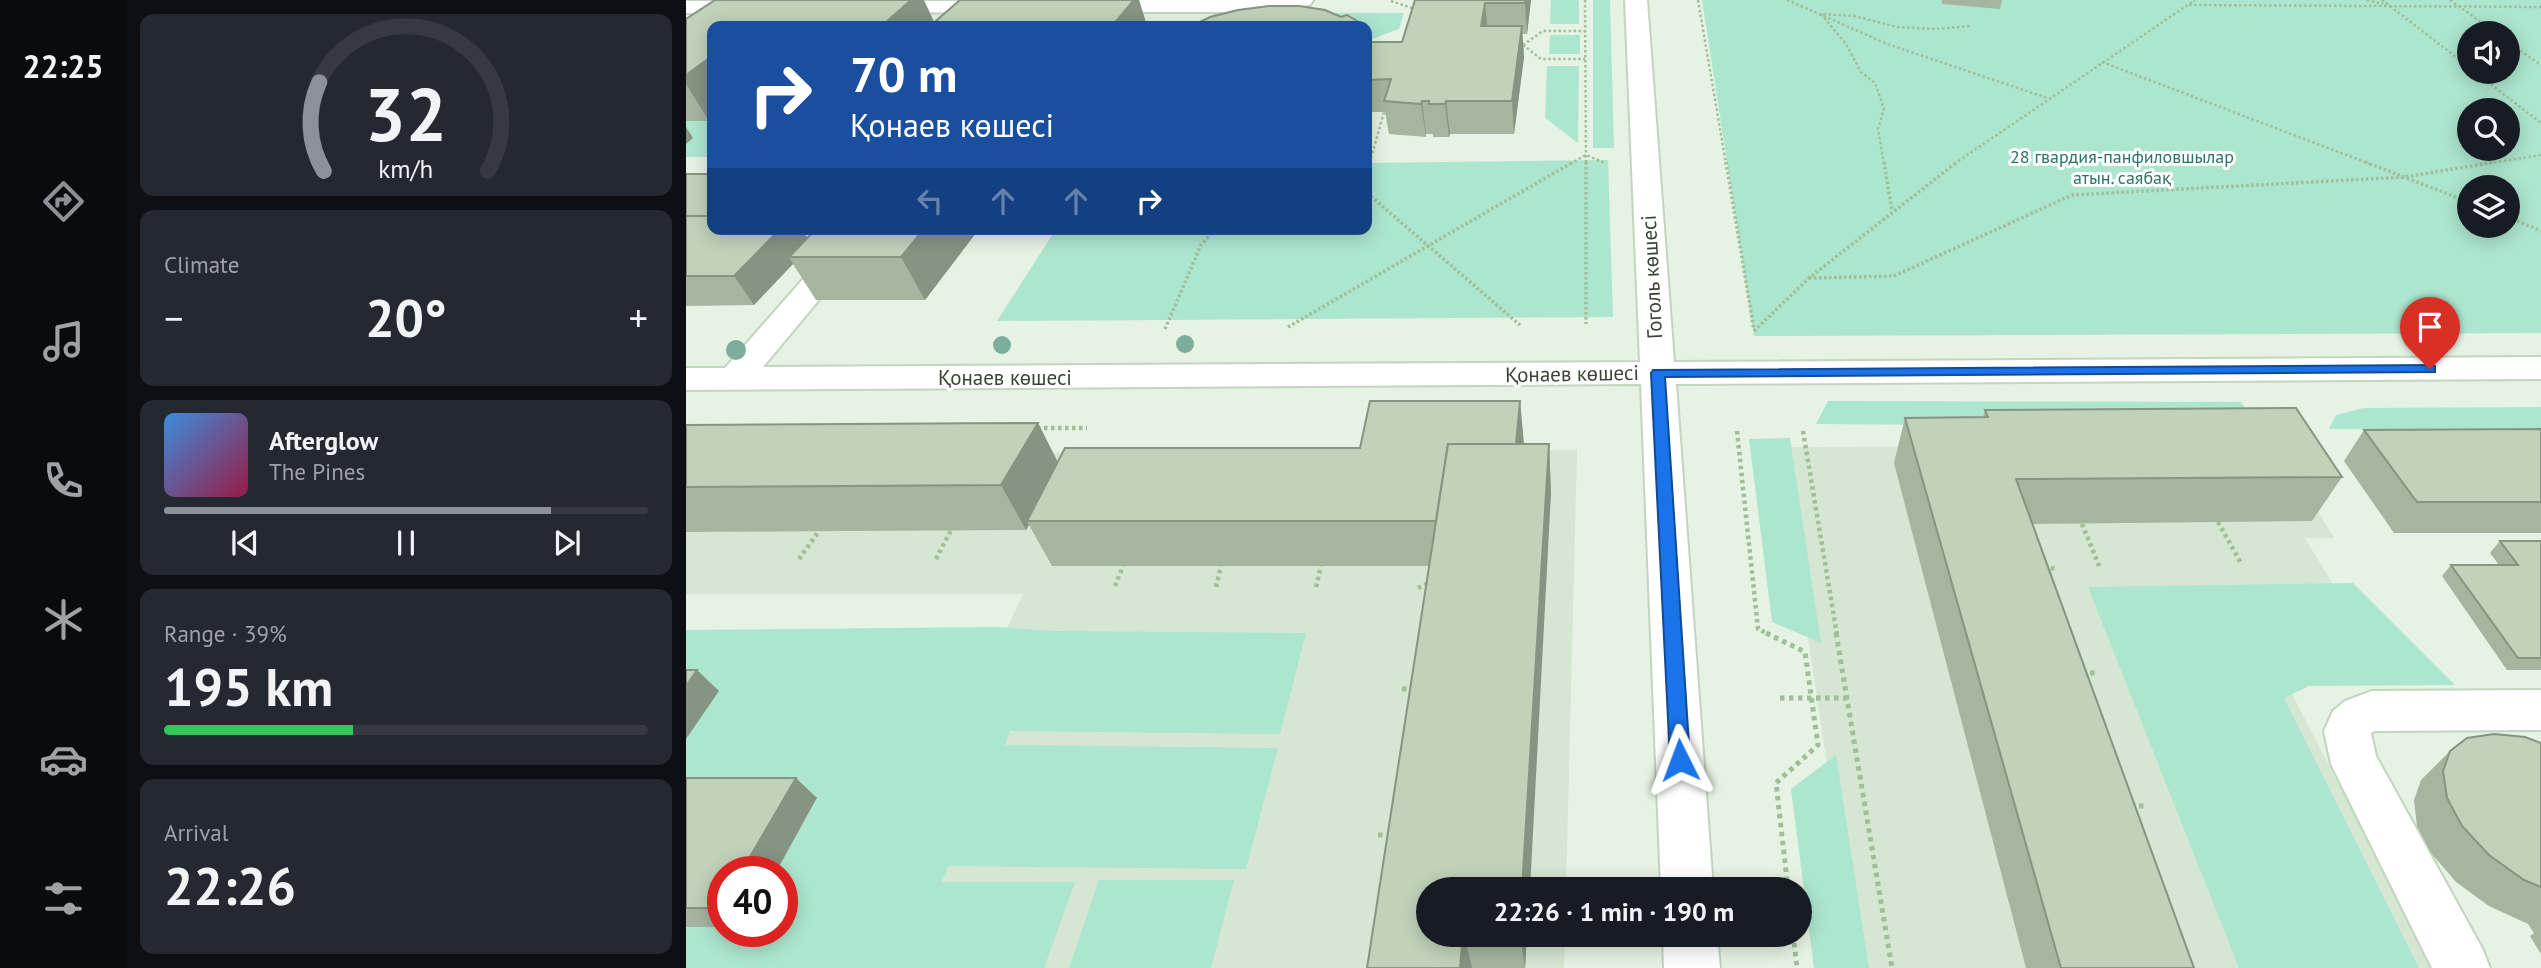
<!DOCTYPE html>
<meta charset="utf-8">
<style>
body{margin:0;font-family:"PT Sans",sans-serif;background:#242831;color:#f1f3f6;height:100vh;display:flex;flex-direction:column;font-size:26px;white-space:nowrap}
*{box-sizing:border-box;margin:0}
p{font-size:23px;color:#9ea1a6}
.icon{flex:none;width:38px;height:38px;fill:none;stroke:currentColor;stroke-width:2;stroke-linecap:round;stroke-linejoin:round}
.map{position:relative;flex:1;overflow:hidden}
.details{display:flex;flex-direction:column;gap:14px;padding:14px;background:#0d0f14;width:560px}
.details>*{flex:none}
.hud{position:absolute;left:21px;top:21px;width:665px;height:214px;border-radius:14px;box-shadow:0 4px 18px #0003;background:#1a4fa0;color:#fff;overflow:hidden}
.controls{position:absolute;left:1771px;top:21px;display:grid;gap:14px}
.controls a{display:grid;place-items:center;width:63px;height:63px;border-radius:50%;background:#171b24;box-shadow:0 4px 18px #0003;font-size:35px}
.speed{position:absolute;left:21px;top:856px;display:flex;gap:14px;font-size:35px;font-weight:700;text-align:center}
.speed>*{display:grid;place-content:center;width:91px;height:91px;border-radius:50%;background:#171b24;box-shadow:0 4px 18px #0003;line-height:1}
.speed .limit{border:10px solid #d22;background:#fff;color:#111}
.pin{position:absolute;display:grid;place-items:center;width:60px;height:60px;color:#fff;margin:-72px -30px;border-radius:50% 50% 50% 0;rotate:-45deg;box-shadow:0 0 7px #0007}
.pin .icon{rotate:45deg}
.me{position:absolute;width:77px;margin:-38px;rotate:357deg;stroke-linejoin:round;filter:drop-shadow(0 0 5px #0008)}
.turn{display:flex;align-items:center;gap:24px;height:147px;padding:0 28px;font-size:32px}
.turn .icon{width:91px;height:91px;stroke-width:2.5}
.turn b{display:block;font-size:49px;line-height:60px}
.lanes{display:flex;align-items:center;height:66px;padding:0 28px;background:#0003;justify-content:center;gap:35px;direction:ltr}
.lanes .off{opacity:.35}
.big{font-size:52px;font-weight:600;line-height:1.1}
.details .widget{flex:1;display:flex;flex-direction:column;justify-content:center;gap:10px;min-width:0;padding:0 24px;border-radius:14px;background:#242831}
.details .dial{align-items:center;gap:0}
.dial svg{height:182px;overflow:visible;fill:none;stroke:#363941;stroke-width:7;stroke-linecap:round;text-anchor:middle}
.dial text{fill:#f1f3f6;stroke:none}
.song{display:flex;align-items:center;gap:21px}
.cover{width:84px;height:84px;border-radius:10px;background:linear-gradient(135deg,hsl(210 70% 55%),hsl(340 70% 35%))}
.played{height:7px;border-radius:4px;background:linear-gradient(90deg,#8c9099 80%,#363941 80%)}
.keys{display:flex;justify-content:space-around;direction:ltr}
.heat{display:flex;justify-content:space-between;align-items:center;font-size:38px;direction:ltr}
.charge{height:10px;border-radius:5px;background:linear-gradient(90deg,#34c759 39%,#363941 0)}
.trip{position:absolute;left:730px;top:877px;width:396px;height:70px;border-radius:35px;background:#171b24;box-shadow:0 4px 18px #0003;font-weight:600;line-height:70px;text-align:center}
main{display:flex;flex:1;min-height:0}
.tabs{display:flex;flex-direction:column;width:126px;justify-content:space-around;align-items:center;background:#090b0e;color:#9ea1a6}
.tabs .icon{width:49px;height:49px}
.tabs .selected{color:#8c9099}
.tabs b{font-size:32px;color:#f1f3f6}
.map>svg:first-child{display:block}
</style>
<main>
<nav class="tabs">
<b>22:25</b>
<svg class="icon selected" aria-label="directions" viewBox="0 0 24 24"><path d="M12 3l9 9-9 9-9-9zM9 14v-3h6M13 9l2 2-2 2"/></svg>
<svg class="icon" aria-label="music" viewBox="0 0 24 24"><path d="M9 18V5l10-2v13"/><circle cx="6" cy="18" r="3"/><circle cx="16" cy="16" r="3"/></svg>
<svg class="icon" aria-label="phone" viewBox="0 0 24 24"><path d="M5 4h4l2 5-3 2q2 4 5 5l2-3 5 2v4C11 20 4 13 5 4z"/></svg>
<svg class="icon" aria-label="climate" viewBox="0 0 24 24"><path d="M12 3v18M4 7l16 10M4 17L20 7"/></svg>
<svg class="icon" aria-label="car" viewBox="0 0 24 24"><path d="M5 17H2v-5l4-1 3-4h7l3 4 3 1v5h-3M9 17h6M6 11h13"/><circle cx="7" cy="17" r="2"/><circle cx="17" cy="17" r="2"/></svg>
<svg class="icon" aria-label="filters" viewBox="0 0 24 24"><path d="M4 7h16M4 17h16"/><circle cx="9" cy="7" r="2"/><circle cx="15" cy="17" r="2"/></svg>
</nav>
<section class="details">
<div class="widget dial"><svg viewBox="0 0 100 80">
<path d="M14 69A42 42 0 1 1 86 69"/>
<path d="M14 69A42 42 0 0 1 12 30" stroke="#8c9099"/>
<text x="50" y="56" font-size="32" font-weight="700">32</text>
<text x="50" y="72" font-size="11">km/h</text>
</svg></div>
<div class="widget"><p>Climate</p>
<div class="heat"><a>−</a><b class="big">20°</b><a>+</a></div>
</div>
<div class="widget">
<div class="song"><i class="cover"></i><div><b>Afterglow</b><p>The Pines</p></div></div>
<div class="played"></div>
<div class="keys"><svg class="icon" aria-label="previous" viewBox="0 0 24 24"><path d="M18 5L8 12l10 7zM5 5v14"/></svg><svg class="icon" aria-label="pause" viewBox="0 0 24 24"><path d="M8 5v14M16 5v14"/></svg><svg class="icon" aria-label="next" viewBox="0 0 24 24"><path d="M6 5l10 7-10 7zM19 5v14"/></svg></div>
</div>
<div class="widget"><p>Range · 39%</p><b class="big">195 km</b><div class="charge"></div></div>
<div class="widget"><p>Arrival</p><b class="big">22:26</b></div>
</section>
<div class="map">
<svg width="1855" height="968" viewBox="0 0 1855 968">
<rect width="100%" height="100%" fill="#e6f2e4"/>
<!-- residential -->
<g fill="#d5e6d2">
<path d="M 1592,446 L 1648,538 L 1619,538 L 1692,659 L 1588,659 L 1747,968 L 1171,968 L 1094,447 Z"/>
<path d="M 891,450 L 880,889 L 742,889 L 742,934 L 879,935 L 878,968 L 162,968 L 337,594 L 0,594 L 0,454 Z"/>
</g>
<!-- green -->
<g fill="#ade6cf" fill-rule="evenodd">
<path d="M 865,0 L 893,0 L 893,24 L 864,24 Z"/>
<path d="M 907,0 L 924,0 L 928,148 L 907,148 Z"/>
<path d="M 1016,0 L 1855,0 L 1855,333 L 1068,336 ZM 1783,33 L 1822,33 L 1822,72 L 1783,72 ZM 1783,110 L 1822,110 L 1822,149 L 1783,149 ZM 1783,187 L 1822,187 L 1822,226 L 1783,226 Z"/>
<path d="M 528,13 L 718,13 L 713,29 L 681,41 L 681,26 L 520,26 Z"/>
<path d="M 864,35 L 894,35 L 894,54 L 863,54 Z"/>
<path d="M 861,66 L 893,66 L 892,143 L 859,118 Z"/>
<path d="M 0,121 L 26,121 L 26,157 L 0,157 L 0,144 L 6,138 L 0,138 Z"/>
<path d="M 922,160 L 927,317 L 311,321 L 370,229 L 681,229 L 681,163 Z"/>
<path d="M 1142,401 L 1555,402 L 1571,427 L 1130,424 Z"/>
<path d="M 1855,407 L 1855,429 L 1643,429 L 1650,415 L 1678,408 Z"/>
<path d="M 1104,438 L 1135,643 L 1086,622 L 1063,439 Z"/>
<path d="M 1667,583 L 1769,685 L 1623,686 L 1598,698 L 1733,968 L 1553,968 L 1402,587 Z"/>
<path d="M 309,627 L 370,631 L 620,633 L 594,734 L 324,731 L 319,745 L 592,748 L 560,869 L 263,866 L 255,882 L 389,882 L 358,968 L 0,968 L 0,927 L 37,927 L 37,931 L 96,931 L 96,872 L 90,871 L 131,799 L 0,799 L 0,630 Z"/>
<path d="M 1150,755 L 1183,968 L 1128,968 L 1105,789 Z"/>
<path d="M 413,880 L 548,880 L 525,968 L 383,968 Z"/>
</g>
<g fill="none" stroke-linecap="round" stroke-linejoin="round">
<!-- minor casing -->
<g stroke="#c2d5be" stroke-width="4">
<g id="minor">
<path d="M 399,0 L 627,0 L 624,5 L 577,12 L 401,12 L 393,11 L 390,6 Z"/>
<path d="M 939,0 L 961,0 L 988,362 L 1855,357 L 1855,379 L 990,384 L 1027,889 L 975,889 L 955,384 L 0,390 L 0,368 L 39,368 L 161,229 L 192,229 L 77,367 L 954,362 Z"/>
<path d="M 0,1 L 72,1 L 80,2 L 83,7 L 80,12 L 72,13 L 0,13 Z"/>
<path d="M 188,1 L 320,1 L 328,2 L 331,7 L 328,12 L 320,13 L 180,12 L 177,7 L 180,2 Z"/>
<path d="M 1855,690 L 1855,730 L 1689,731 L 1685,733 L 1690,756 L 1796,948 L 1804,968 L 1746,968 L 1645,764 L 1638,731 L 1647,711 L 1659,701 L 1686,691 Z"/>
<path d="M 977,934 L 1031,934 L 1034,968 L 978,968 Z"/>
</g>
</g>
<!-- path-far3 -->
<g stroke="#a0bf98" stroke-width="2.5" stroke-dasharray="2.5 2.5" stroke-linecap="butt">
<path d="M 899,0 L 900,164"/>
<path d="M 1012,0 L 1040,164"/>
<path d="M 1101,0 L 1204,45 L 1361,98"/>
<path d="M 1681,0 L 1697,4"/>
<path d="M 1696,0 L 1783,67"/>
<path d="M 1764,0 L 1810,33"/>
<path d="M 705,1 L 729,9"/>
<path d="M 1503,5 L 1855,7"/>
<path d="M 1822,42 L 1855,65"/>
<path d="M 832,45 L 837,45 L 855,59 L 899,59"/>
<path d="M 837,45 L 857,31 L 899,31"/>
<path d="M 1416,62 L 1684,164"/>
<path d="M 1789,72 L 1855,123"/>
<path d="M 685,158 L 698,112"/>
<path d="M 884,164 L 900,155 L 919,163"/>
<path d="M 1198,164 L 1192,129 L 1198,109 L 1189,83 L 1175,72 L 1160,44 L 1135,14 L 1168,16 L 1211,27 L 1249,29 L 1285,26"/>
<path d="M 1268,164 L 1509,0"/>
<path d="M 1798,164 L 1855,155"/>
</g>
<!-- path-far2 -->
<g stroke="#a0bf98" stroke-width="3.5" stroke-dasharray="2.5 2.5" stroke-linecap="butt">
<path d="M 900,162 L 900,324"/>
<path d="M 1040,162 L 1068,330"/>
<path d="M 1198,162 L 1206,211"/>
<path d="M 1679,162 L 1783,202"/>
<path d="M 681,193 L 834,325"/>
<path d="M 1822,217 L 1855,231"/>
<path d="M 1123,278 L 1208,276 L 1386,195 L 1719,177 L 1809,162"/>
<path d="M 602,327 L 887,162"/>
<path d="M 479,329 L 515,245 L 529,229"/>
<path d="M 1068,331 L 1123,278 L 1271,162"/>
</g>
<!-- path-far1 -->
<g stroke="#a0bf98" stroke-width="4.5" stroke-dasharray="3.5 3.5" stroke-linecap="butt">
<path d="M 351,428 L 401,428"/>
<path d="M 1051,431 L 1072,629 L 1084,635"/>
<path d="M 1117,431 L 1151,635"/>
<path d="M 1532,522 L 1556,565"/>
<path d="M 1396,524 L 1414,568"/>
<path d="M 113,559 L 133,531"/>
<path d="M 250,559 L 265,530"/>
<path d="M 1358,567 L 1371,569"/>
<path d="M 429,586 L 437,566"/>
<path d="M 530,587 L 535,566"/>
<path d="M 630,587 L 635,566"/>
<path d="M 732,588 L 743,583"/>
</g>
<!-- path -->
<g stroke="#a0bf98" stroke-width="5" stroke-dasharray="4.5 4.5" stroke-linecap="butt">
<path d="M 1080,633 L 1119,652 L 1132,745 L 1090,783 L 1102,889"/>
<path d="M 1150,633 L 1206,968"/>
<path d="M 1395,673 L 1410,673"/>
<path d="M 716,689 L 730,689"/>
<path d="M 1094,698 L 1162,698"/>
<path d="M 1444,806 L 1461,806"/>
<path d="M 692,835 L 705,835"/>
<path d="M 1107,934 L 1111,968"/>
</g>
<!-- minor -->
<use href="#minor" fill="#fff" fill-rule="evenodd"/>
</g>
<!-- trees -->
<g fill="#7ead9d">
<circle cx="499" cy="344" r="9"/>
<circle cx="316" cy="345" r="9"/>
<circle cx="50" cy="350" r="10"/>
</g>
<!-- wall -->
<g fill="#a5b5a0">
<path d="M 453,0 L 461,26 L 26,26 L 23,121 L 0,121 L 0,19 L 248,23 Z"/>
<path d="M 729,0 L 845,0 L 841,34 L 836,34 L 838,57 L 828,134 L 764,134 L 763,137 L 747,137 L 747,134 L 740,134 L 740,137 L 703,134 L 699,112 L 681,112 L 681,42 L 716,42 Z"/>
<path d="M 1256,0 L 1316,0 L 1314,9 L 1256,4 Z"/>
<path d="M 0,174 L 26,229 L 116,229 L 121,238 L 293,229 L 239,300 L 130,300 L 107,264 L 68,305 L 0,306 Z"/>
<path d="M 834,401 L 838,444 L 863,444 L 865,493 L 742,934 L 841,934 L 839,968 L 681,968 L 743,566 L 366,566 L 343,525 L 340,530 L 0,532 L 0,425 L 352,423 L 372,462 L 674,448 Z"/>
<path d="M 1299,410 L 1656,477 L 1626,521 L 1346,524 L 1508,968 L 1340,968 L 1208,463 L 1219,418 L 1297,417 Z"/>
<path d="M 1855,429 L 1855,533 L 1708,533 L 1658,461 L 1678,430 Z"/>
<path d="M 1814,541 L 1855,541 L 1855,670 L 1821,670 L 1756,576 L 1765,565 L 1813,565 L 1804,553 Z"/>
<path d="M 1855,743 L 1855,954 L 1844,936 L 1848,933 L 1842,924 L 1803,906 L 1770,882 L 1745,853 L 1731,826 L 1728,800 L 1735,780 L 1764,751 Z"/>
<path d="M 0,778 L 131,798 L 37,872 L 37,927 L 0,927 Z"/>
</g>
<!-- shaded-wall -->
<g fill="#869482">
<path d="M 225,0 L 238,0 L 250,26 L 201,26 L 199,23 Z"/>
<path d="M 448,0 L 453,0 L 461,26 L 426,26 Z"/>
<path d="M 839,0 L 845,0 L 841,34 L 839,3 Z"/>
<path d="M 799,3 L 802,34 L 795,26 Z"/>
<path d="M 836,26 L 838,57 L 828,134 L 826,101 Z"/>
<path d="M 26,56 L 26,118 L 23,121 L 0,84 L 0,75 Z"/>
<path d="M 736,101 L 740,134 L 740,137 L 735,104 Z"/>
<path d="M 760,101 L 764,134 L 763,137 L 759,104 Z"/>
<path d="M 0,127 L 7,138 L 0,144 Z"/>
<path d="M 94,229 L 116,229 L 125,244 L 103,257 L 107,264 L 68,305 L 48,276 Z"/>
<path d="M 238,229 L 293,229 L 239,300 L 215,257 Z"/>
<path d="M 834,401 L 838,446 L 830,448 Z"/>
<path d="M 352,423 L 374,467 L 341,521 L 343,525 L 340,530 L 315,485 Z"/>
<path d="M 863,444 L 865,493 L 844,889 L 836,889 Z"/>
<path d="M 11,670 L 33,691 L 0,739 L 0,686 Z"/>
<path d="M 110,778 L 131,798 L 90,872 L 55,872 Z"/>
<path d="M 777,934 L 778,934 L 786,968 L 774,968 Z"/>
<path d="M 834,934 L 841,934 L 839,968 Z"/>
</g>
<!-- building -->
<g fill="#c0d3ba" stroke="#869482" stroke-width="2">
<path d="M 29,0 L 225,0 L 199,23 L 72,23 L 67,26 L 26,26 L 26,56 L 0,75 L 0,19 Z"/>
<path d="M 274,0 L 448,0 L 426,26 L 244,26 Z"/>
<path d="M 729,0 L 839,0 L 839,3 L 799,3 L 795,26 L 836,26 L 826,101 L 760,101 L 759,104 L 743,104 L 743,101 L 736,101 L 735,104 L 698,101 L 705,79 L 681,80 L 681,42 L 716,42 Z"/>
<path d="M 583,6 L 613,6 L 639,10 L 655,17 L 661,15 L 671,21 L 675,26 L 506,26 L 524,17 L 552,10 Z"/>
<rect x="0" y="174" width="26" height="42"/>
<path d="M 0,216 L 26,216 L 26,229 L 94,229 L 48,276 L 0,276 Z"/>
<path d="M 130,229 L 238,229 L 215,257 L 103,257 Z"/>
<path d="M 684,401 L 834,401 L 830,444 L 762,444 L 750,521 L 341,521 L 379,448 L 674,448 Z"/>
<path d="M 1610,408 L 1656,477 L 1330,479 L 1508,968 L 1375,968 L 1219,418 L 1302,417 L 1299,410 Z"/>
<path d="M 352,423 L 315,485 L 0,487 L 0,425 Z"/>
<path d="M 1855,429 L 1855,502 L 1731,502 L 1678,430 Z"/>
<path d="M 762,444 L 863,444 L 836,889 L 742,889 L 742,934 L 777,934 L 774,968 L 681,968 Z"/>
<path d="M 1814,541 L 1855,541 L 1855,658 L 1832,658 L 1765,565 L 1832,565 Z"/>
<path d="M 0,670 L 11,670 L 0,686 Z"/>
<path d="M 1808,734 L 1839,737 L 1855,743 L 1855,887 L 1838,880 L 1803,855 L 1776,826 L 1761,798 L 1757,771 L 1764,751 L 1781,738 Z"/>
<path d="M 0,778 L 110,778 L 55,872 L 37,872 L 37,903 L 34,908 L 0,908 Z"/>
</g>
<!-- route -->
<path fill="#1a73e8" stroke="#114b97" stroke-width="2" d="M 1744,365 L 1749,366 L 1749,372 L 979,377 L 1004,760 L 1001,766 L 994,768 L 987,766 L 984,760 L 965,373 L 967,370 Z"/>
<g text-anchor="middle" stroke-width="6" stroke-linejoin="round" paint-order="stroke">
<!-- far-park labels -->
<g font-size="18" fill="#297463" stroke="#fff">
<text x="1436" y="163">28 гвардия-панфиловшылар<tspan x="1436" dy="21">атын. саябақ</tspan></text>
</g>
<!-- street labels -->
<g font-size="21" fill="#384434" stroke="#fff">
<text transform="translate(966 277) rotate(-93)" y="7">Гоголь көшесі</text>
<text transform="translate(886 374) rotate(-1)" y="7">Қонаев көшесі</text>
<text x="319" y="385">Қонаев көшесі</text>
</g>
</g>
</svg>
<div class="controls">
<a><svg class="icon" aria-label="sound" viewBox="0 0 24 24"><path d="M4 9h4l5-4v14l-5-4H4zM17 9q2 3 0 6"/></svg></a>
<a><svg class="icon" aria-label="search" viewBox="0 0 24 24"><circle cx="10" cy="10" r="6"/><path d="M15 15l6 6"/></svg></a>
<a><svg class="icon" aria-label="layers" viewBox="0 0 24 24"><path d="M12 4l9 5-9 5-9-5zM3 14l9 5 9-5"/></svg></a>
</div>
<div class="speed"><div class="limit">40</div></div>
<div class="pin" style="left:1744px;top:369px;background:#d93025"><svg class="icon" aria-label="arrive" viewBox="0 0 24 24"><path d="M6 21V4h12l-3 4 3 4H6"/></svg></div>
<svg class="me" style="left:994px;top:760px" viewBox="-20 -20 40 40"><path d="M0-17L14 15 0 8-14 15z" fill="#1a73e8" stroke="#fff" stroke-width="4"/></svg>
<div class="trip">22:26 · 1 min · 190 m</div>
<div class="hud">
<div class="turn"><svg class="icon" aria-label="right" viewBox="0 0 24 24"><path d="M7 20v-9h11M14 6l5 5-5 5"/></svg><div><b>70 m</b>Қонаев көшесі</div></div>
<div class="lanes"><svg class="icon off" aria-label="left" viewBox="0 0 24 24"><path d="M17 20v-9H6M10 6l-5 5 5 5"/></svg><svg class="icon off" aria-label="ahead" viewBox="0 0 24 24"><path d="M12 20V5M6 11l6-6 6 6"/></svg><svg class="icon off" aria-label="ahead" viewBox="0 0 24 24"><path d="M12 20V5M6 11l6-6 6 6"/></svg><svg class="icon" aria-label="right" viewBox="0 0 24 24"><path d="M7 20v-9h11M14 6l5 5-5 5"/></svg></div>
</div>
</div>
</main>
